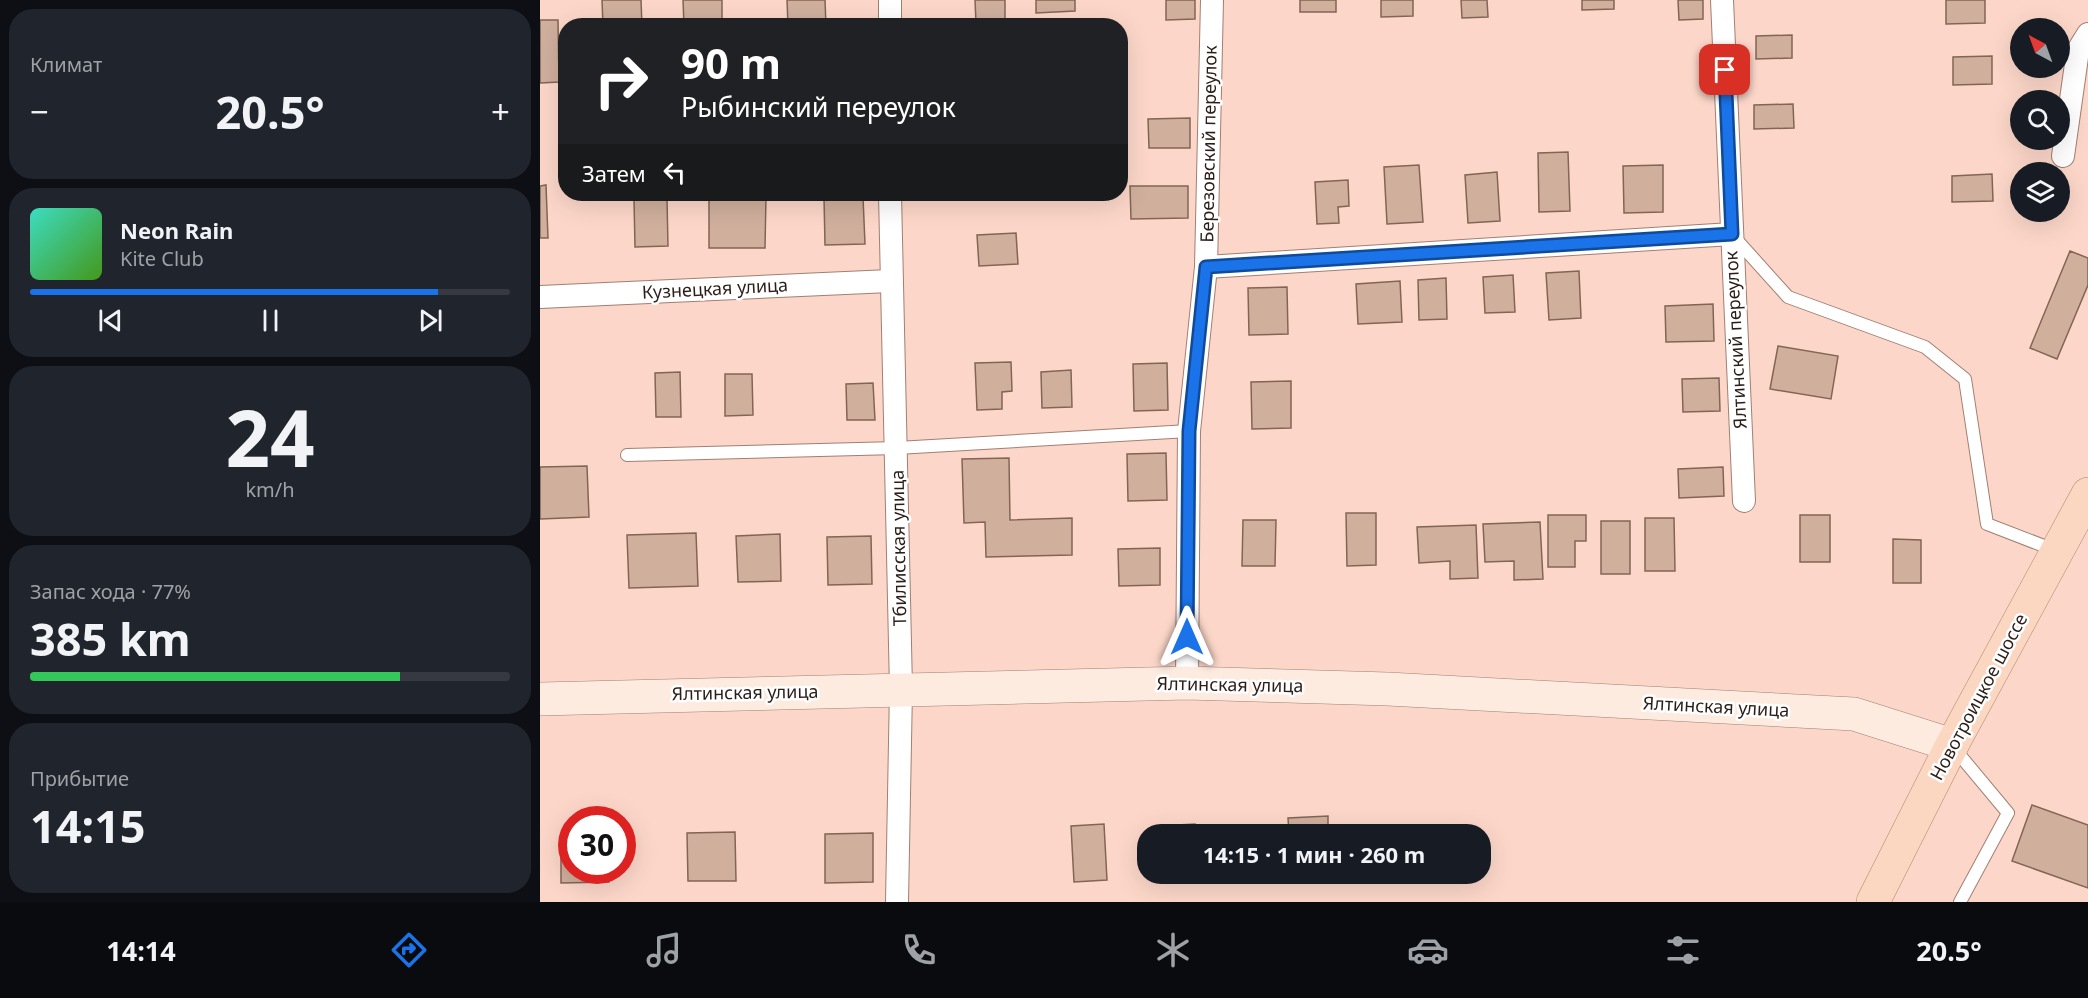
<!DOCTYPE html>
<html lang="ru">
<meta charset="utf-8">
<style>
body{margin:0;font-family:"Noto Sans",sans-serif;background:#20242c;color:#f1f3f6;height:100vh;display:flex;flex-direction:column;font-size:22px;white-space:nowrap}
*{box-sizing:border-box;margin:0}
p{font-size:20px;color:#9ea1a6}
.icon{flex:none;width:33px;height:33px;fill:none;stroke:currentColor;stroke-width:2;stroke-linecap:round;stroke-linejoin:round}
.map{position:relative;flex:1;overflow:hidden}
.drawer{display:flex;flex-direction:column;gap:9px;padding:9px;background:#0d0f14;width:540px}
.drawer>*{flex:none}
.hud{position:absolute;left:18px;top:18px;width:570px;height:183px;border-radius:24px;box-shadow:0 6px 24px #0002;background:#202124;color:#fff;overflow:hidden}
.needle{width:39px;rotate:319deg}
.fabs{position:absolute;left:1470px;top:18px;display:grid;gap:12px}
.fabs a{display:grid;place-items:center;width:60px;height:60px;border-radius:50%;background:#171b24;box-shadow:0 6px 24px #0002;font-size:30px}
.speed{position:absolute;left:18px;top:806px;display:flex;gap:12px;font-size:30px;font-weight:700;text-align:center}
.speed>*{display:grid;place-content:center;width:78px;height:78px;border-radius:50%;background:#171b24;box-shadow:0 6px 24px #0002;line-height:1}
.speed .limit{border:9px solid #d22;background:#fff;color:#111}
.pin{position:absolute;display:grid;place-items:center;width:51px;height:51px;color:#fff;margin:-26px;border-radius:12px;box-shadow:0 3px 9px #0006}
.me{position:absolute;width:66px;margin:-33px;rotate:0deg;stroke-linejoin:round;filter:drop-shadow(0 0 4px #0008)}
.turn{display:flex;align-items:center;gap:21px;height:126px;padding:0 24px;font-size:27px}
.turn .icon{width:78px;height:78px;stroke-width:2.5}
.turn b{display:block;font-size:42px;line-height:51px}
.then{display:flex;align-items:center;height:57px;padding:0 24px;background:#0003;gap:12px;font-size:22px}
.big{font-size:45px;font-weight:700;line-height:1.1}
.drawer .widget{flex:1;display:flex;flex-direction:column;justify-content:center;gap:9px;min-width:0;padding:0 21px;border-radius:24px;background:#20242c}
.drawer .dial{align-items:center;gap:0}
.dial b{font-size:78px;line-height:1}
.song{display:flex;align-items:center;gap:18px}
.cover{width:72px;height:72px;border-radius:9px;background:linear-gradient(135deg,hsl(170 70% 55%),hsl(100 70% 35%))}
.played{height:6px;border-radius:3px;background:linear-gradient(90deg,#1a73e8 85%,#363941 85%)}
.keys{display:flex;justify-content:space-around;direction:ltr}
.heat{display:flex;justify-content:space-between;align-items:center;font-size:33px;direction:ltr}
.charge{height:9px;border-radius:4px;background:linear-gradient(90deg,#34c759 77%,#363941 0)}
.trip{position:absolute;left:597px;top:824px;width:354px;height:60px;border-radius:24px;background:#171b24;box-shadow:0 6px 24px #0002;font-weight:700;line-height:60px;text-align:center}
.dock{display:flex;height:96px;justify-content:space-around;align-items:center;background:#090b0e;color:#9ea1a6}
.dock .icon{width:42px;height:42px}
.dock .selected{color:#1a73e8}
.dock b{font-size:27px;color:#f1f3f6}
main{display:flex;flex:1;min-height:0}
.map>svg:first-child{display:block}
</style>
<main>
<section class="drawer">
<div class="widget"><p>Климат</p>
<div class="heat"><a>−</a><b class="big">20.5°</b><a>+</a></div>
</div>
<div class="widget">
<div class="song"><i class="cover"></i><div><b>Neon Rain</b><p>Kite Club</p></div></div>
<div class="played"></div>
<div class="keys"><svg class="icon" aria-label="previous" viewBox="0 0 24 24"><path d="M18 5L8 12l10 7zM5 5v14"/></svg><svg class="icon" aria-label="pause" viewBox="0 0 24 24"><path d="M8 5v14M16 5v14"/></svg><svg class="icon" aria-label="next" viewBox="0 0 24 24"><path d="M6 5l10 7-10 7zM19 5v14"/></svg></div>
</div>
<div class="widget dial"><b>24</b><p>km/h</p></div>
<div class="widget"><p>Запас хода · 77%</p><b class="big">385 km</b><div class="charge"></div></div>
<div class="widget"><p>Прибытие</p><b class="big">14:15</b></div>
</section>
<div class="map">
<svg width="1548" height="902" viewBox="0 0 1548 902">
<rect width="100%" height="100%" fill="#fcd7c9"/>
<!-- building -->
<g fill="#d0af9d" stroke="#836555" stroke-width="1.5">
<path d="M 62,0 L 101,0 L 102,26 L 63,26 Z"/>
<path d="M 143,0 L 182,0 L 182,26 L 144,26 Z"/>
<path d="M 247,0 L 285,0 L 286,26 L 248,26 Z"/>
<path d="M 435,0 L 465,0 L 465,22 L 436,23 Z"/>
<path d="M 496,0 L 535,0 L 535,11 L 496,13 Z"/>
<path d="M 626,0 L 655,0 L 655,19 L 626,20 Z"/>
<rect x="760" y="0" width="36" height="12"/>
<path d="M 841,0 L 873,0 L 873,16 L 841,17 Z"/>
<path d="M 921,0 L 947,0 L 948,17 L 922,18 Z"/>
<path d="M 1042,0 L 1074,0 L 1074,9 L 1042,10 Z"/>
<path d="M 1138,0 L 1163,0 L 1163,19 L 1139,20 Z"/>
<path d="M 1406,0 L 1445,0 L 1445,23 L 1406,24 Z"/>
<path d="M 0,20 L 18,20 L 19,82 L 0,83 Z"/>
<path d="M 1252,35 L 1252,58 L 1216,59 L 1216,36 Z"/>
<path d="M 1452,56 L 1452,84 L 1413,85 L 1413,57 Z"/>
<path d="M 1253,104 L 1254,128 L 1214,129 L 1214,105 Z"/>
<path d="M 650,118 L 650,148 L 609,148 L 608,119 Z"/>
<path d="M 1028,152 L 1030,211 L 999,212 L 998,153 Z"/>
<path d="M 879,165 L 883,222 L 847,224 L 844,167 Z"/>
<path d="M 1123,165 L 1123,212 L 1084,213 L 1083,166 Z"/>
<path d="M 957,172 L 960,221 L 928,223 L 925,175 Z"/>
<path d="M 1452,174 L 1453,201 L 1412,202 L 1412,176 Z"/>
<path d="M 808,180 L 809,206 L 798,207 L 799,223 L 777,224 L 775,182 Z"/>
<path d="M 6,185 L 8,238 L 0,238 L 0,186 Z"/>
<path d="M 590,186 L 648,186 L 648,218 L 591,219 Z"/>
<path d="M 169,195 L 226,196 L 225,248 L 169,248 Z"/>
<path d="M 323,197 L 325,244 L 285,245 L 284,198 Z"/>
<path d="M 127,199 L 128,246 L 95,247 L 94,200 Z"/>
<path d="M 476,233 L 478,264 L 439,266 L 437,235 Z"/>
<path d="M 1530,251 L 1548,258 L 1548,285 L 1517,359 L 1490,348 Z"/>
<path d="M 1039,271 L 1041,318 L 1009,320 L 1006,273 Z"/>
<path d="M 973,275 L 975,312 L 945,313 L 943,277 Z"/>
<path d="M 906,278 L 907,319 L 879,320 L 878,280 Z"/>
<path d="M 860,281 L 862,322 L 818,324 L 816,284 Z"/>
<path d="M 747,287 L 748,334 L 709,335 L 708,288 Z"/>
<path d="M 1173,304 L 1174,341 L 1126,342 L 1125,306 Z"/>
<path d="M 1238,346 L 1298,356 L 1291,399 L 1230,389 Z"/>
<path d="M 471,362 L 472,391 L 462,392 L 462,409 L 437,410 L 435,363 Z"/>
<path d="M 627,363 L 628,410 L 594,411 L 593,364 Z"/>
<path d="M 531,370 L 532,407 L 502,408 L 501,372 Z"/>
<path d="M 140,372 L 141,417 L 116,417 L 115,373 Z"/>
<path d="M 185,374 L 212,374 L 213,415 L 185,416 Z"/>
<path d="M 1179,378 L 1180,411 L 1143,412 L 1142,379 Z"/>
<path d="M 751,381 L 751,428 L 712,429 L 711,382 Z"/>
<path d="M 333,383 L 335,420 L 307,420 L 306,384 Z"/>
<path d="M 626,453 L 627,500 L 588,501 L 587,454 Z"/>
<path d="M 469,458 L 470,520 L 532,518 L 532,555 L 446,557 L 445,522 L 424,523 L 422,459 Z"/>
<path d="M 47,466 L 49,517 L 0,519 L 0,467 Z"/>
<path d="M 1183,467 L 1184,496 L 1139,498 L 1138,469 Z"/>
<path d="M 806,513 L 836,513 L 836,565 L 807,566 Z"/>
<path d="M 1008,515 L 1046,515 L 1046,541 L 1035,541 L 1035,567 L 1008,567 Z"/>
<rect x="1260" y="515" width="30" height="47"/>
<path d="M 1105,518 L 1134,518 L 1135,571 L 1105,571 Z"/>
<path d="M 703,520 L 736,520 L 735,566 L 702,566 Z"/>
<rect x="1061" y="521" width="29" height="53"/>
<path d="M 1000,522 L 1003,579 L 974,580 L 974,561 L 945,562 L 943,524 Z"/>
<path d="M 936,525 L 938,578 L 910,579 L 910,561 L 879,563 L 877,527 Z"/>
<path d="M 156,533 L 158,586 L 89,588 L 87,535 Z"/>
<path d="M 240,534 L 241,581 L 198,582 L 196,536 Z"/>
<path d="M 331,536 L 332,584 L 288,585 L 287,537 Z"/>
<path d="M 1353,539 L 1381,540 L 1381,583 L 1353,583 Z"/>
<path d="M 620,548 L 620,585 L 579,586 L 578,549 Z"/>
<path d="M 1492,805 L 1548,825 L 1548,888 L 1472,861 Z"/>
<path d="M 788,816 L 788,834 L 749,834 L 748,818 Z"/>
<path d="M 564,824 L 567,880 L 534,882 L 531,826 Z"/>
<path d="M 655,824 L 655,834 L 620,834 L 619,826 Z"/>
<path d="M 195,832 L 196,881 L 148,881 L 147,833 Z"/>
<path d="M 333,833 L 333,882 L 285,883 L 285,834 Z"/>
<path d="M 21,834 L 32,834 L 32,870 L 69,870 L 69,882 L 21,883 Z"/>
<path d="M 750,873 L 789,873 L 790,880 L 750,882 Z"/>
</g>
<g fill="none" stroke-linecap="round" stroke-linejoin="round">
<!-- lane casing -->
<g stroke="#a17f72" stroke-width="14">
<g id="lane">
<path d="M 1194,237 L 1248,297 L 1385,347 L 1425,379 L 1447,524 L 1517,551"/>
<path d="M 87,455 L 357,448 L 649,431"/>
<path d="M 1413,747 L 1468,813 L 1420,902"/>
</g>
</g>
<!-- street casing -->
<g stroke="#a17f72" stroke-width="24">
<g id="street">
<path d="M 1182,0 L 1204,501"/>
<path d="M 350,26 L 350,0"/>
<path d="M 1523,156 L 1538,50 L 1548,34"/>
<path d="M 350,194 L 361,689 L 357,902"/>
<path d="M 666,267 L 1192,234"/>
<path d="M 0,297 L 350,281"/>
<path d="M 647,683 L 649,431 L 666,267 L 672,0"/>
</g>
</g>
<!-- secondary casing -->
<g stroke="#a17f72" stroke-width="34">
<path id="secondary" d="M 0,699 L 647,683 L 848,689 L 1314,714 L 1412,745"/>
</g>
<!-- primary casing -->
<g stroke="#b0856c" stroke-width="34">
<path id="primary" d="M 1333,902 L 1412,745 L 1548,494"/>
</g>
<!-- lane -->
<use href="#lane" stroke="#fff" stroke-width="12"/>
<!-- street -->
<use href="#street" stroke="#fff" stroke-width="22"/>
<!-- secondary -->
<use href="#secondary" stroke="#fdebe0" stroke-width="33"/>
<!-- primary -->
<use href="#primary" stroke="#fbd7c2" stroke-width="33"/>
</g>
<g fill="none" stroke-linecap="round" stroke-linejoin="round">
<!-- route casing -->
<g stroke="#114b97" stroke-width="15">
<path id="route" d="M 647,637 L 649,431 L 666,267 L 1192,234 L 1185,70"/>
</g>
<!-- route -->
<use href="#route" stroke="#1a73e8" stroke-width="10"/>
</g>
<g text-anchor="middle" stroke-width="5" stroke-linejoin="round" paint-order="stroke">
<!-- street labels -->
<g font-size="18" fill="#2b1e19" stroke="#fff">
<text transform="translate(669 144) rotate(-89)" y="6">Березовский переулок</text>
<text transform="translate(175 289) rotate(-3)" y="6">Кузнецкая улица</text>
<text transform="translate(1196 340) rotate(-93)" y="6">Ялтинский переулок</text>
<text transform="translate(359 548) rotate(-91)" y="6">Тбилисская улица</text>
<text transform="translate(690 685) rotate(1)" y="6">Ялтинская улица</text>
<text transform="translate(205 693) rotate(-1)" y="6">Ялтинская улица</text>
<text transform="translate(1439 697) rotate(-62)" y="6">Новотроицкое шоссе</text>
<text transform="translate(1176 707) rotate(3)" y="6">Ялтинская улица</text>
</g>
</g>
</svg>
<div class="fabs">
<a><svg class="needle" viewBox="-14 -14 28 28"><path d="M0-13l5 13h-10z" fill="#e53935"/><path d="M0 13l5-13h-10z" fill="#9ea1a6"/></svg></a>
<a><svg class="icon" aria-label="search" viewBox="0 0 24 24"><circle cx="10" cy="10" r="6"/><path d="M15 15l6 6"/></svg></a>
<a><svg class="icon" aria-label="layers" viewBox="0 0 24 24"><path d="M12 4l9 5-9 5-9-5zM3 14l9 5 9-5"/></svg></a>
</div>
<div class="speed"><div class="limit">30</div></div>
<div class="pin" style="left:1185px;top:70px;background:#d93025"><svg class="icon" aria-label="arrive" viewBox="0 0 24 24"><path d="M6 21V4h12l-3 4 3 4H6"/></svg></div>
<svg class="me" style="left:647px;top:637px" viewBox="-20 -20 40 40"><path d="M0-17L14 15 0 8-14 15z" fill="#1a73e8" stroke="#fff" stroke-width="4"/></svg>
<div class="trip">14:15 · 1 мин · 260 m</div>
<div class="hud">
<div class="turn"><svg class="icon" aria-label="right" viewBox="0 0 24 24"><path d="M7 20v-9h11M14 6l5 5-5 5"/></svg><div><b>90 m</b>Рыбинский переулок</div></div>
<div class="then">Затем<svg class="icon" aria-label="left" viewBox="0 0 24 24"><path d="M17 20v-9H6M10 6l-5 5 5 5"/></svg></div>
</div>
</div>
</main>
<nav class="dock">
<b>14:14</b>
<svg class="icon selected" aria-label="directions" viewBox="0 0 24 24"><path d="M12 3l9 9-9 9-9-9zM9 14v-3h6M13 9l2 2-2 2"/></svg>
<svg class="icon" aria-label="music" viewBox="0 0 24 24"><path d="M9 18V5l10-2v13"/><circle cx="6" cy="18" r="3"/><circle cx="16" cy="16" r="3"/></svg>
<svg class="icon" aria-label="phone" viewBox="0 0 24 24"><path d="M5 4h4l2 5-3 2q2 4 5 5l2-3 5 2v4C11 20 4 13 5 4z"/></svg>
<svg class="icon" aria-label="climate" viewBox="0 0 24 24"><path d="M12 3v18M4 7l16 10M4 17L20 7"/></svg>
<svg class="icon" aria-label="car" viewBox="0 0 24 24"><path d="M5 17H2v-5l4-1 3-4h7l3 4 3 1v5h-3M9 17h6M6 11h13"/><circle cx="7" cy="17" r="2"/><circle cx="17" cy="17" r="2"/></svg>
<svg class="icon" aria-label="filters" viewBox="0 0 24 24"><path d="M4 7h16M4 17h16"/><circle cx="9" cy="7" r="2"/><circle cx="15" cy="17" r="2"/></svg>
<b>20.5°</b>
</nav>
